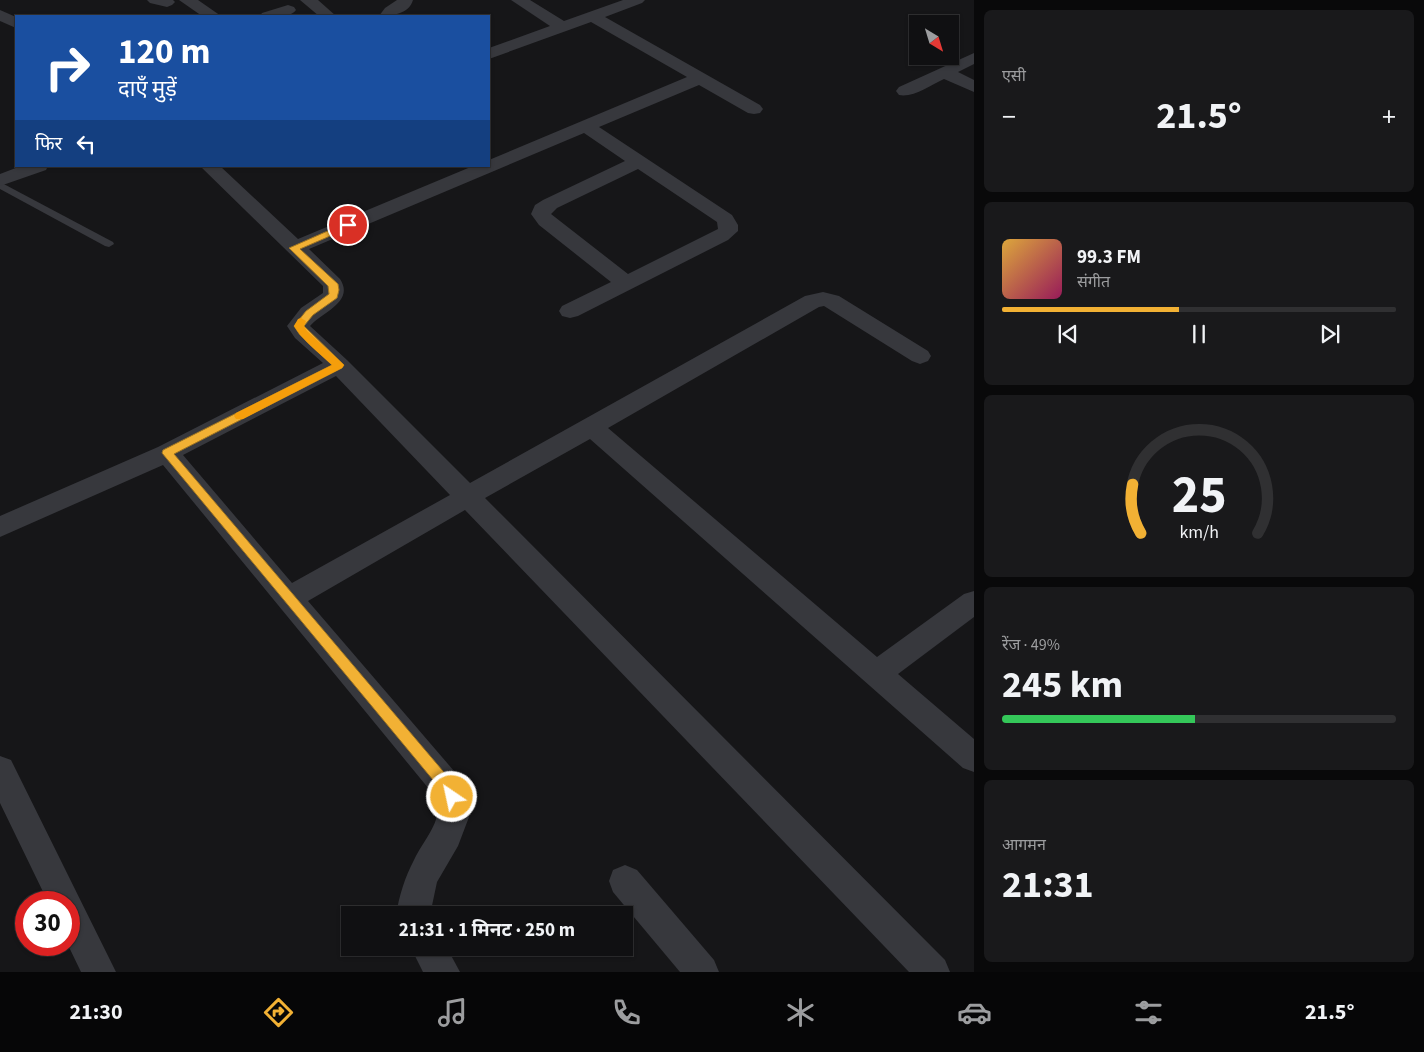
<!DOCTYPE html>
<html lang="hi">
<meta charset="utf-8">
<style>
body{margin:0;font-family:"Source Sans 3","Noto Sans Devanagari",sans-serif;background:#19191b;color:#f1f3f6;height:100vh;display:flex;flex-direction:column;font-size:19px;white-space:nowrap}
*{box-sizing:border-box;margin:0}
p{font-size:16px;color:#9c9d9f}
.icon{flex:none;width:28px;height:28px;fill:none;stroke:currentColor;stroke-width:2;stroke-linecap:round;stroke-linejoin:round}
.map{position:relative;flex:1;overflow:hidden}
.details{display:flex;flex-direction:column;gap:10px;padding:10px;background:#09090a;width:450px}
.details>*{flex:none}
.guide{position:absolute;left:15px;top:15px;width:475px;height:152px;border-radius:0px;box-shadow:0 1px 4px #0004,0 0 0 1px #303032;background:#1a4fa0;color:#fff;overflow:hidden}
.needle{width:32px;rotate:142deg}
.buttons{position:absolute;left:909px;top:15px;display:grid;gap:10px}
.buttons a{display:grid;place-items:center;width:50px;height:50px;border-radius:0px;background:#101012;box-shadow:0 1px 4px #0004,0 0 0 1px #303032;font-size:25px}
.speed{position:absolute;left:15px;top:891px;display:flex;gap:10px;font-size:25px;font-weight:700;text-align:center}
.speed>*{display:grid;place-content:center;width:65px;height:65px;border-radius:50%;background:#101012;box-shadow:0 1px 4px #0004,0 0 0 1px #303032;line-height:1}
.speed .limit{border:8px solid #d22;background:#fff;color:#111}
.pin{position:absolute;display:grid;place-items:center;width:42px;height:42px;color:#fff;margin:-21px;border:2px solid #fff;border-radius:50%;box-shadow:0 1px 5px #0007}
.me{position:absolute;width:55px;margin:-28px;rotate:326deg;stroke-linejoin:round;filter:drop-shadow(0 0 4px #0008)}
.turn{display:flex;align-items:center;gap:18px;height:105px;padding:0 20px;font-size:22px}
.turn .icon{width:65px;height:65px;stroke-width:2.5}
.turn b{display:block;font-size:35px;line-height:42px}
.then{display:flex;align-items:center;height:48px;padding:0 20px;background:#0003;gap:10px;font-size:19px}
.big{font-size:38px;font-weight:700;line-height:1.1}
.details .tile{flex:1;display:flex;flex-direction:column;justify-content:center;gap:8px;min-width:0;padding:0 18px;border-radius:8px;background:#19191b}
.details .dial{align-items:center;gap:0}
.dial svg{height:130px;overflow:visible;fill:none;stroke:#303032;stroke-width:7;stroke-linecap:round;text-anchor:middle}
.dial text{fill:#f1f3f6;stroke:none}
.song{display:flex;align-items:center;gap:15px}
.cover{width:60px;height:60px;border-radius:8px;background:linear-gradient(135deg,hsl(40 70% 55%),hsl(330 70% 35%))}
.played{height:5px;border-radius:2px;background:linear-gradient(90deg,#f2b134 45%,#303032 45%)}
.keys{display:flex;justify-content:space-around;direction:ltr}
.heat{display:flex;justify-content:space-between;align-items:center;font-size:28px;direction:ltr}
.charge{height:8px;border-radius:4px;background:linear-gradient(90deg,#34c759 49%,#303032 0)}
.trip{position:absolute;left:341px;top:906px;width:292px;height:50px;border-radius:0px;background:#101012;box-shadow:0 1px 4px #0004,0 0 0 1px #303032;font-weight:700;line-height:50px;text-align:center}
.dock{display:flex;height:80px;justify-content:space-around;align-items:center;background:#060607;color:#9c9d9f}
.dock .icon{width:35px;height:35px}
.dock .on{color:#f2b134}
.dock b{font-size:22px;color:#f1f3f6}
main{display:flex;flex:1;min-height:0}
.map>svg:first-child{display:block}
</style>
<main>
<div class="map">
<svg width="974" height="972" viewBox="0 0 974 972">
<rect width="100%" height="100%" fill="#161618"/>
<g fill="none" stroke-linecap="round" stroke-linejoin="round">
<!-- lane -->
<path fill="#37383d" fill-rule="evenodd" d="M 0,182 L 113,242 L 114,244 L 109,247 L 105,246 L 0,189 Z"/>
<!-- street -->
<g fill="#37383d" fill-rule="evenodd">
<path d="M 147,0 L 173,0 L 175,2 L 172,5 L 167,7 L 150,3 Z"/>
<path d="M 179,0 L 198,0 L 221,16 L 202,16 Z"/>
<path d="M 300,0 L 318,0 L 336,16 L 319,16 Z"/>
<path d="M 397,0 L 413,0 C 409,14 392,16 379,16 L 385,8 Z"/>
<path d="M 511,0 L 530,0 L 564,21 L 623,0 L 645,0 L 642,3 L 605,17 L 760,105 L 763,109 L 760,113 L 754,114 L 748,113 L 699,85 L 599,127 L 732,215 L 738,225 L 738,231 L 728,240 L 578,316 L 570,318 L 562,316 L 559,311 L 562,306 L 611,282 L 539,225 L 531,214 L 535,205 L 543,200 L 625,161 L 584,133 L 309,249 L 340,279 C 355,302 322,312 310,326 L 347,360 L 470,483 L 805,296 L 823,292 L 839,296 L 928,351 L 931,356 L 928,361 L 920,364 L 912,361 L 824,306 L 819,307 L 608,428 L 877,657 L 964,594 L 974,591 L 974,617 L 898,674 L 974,739 L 974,772 L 963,768 L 590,439 L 485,498 L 945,960 L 950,972 L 909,972 L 465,510 L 308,601 L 454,771 L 469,798 L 469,817 L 458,846 L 437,882 L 430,915 L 396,915 C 399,896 405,877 414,860 C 424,839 441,824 438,800 L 163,465 L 0,537 L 0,516 L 158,447 L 323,363 L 295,338 L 287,326 L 301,308 L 323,293 L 323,286 L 200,166 L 220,166 L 298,239 L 473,166 L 489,166 L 489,160 L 687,77 L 591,22 L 489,59 L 489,48 L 550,26 ZM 638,169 L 717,222 L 718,229 L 628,274 L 551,214 L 557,208 ZM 336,376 L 450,495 L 292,583 L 183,455 Z"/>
<path d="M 288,5 L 294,7 L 296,10 C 289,19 270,17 260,16 L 262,13 Z"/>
<path d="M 0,10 L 16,17 L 16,28 L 0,21 Z"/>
<path d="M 974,53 L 974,64 L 958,72 L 974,80 L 974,92 L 944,79 C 931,85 913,98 899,95 L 896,91 L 899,87 Z"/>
<path d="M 21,166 L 48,166 L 46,170 L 0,186 L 0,174 Z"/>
<path d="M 0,756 L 11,760 L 116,972 L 81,972 L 68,945 L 69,902 L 48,902 L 0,803 Z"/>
<path d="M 625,865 L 637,870 L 714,960 L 719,972 L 680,972 L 613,892 L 609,881 L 613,870 Z"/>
<path d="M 411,948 L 447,948 L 460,972 L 423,972 Z"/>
</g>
</g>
<!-- route -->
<path fill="#f2b134" stroke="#9d7322" d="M 348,222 L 353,225 L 351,227 L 300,249 L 338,284 L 339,290 L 337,298 L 313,315 L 304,326 L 342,363 L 344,365 L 342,368 L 174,454 L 448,777 L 460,797 L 458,802 L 452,804 L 447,802 L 438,786 L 162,453 L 163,450 L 332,365 L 300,335 L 294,326 L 306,311 L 329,294 L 328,286 L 289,248 Z"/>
<!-- slow -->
<path fill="#f59e0b" d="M 301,318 L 306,321 L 304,326 L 307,331 L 342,363 L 344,365 L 342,368 L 243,419 L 236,419 L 234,416 L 236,413 L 332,365 C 318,352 303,341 294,326 L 298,319 Z"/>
</svg>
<div class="buttons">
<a><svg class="needle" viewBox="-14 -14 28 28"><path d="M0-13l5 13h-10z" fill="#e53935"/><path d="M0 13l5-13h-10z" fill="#9c9d9f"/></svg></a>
</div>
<div class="speed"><div class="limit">30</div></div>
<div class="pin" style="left:348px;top:225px;background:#d93025"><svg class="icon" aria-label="arrive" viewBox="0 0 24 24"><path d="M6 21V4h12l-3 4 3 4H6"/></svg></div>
<svg class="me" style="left:452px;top:797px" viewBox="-20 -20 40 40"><circle r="17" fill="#f2b134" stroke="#fff" stroke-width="3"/><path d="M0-11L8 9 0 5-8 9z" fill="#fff"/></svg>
<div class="trip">21:31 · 1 मिनट · 250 m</div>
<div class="guide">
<div class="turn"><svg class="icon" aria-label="right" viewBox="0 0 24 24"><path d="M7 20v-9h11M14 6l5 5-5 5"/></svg><div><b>120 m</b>दाएँ मुड़ें</div></div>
<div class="then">फिर<svg class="icon" aria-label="left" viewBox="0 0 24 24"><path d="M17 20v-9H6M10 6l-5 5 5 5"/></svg></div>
</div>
</div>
<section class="details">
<div class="tile"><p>एसी</p>
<div class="heat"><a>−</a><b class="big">21.5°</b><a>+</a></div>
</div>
<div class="tile">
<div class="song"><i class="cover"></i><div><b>99.3 FM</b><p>संगीत</p></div></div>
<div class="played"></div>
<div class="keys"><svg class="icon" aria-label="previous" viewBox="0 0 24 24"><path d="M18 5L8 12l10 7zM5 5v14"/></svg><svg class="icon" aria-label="pause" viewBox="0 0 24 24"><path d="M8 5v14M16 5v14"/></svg><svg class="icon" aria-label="next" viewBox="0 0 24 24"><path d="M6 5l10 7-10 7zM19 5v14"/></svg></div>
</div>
<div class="tile dial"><svg viewBox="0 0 100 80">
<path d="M14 69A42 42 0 1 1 86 69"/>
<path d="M14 69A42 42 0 0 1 9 39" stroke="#f2b134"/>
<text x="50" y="56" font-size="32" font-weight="700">25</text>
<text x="50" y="72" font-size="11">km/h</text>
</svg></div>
<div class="tile"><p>रेंज · 49%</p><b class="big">245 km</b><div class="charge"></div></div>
<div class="tile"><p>आगमन</p><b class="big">21:31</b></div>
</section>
</main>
<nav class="dock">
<b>21:30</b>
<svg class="icon on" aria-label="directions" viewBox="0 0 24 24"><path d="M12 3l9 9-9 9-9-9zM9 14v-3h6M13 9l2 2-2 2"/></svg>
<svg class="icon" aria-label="music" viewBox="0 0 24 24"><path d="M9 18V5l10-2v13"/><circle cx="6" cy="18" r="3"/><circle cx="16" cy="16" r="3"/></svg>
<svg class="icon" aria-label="phone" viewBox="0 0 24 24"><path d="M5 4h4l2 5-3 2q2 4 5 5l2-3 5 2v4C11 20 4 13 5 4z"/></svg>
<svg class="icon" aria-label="climate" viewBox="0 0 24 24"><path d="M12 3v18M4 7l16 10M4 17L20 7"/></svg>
<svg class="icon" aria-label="car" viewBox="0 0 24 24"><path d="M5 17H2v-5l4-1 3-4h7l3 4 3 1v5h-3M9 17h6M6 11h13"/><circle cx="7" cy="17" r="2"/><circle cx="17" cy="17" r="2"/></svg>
<svg class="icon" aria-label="filters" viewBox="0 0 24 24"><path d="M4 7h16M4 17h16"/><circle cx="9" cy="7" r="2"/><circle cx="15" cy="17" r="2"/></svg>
<b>21.5°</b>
</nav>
